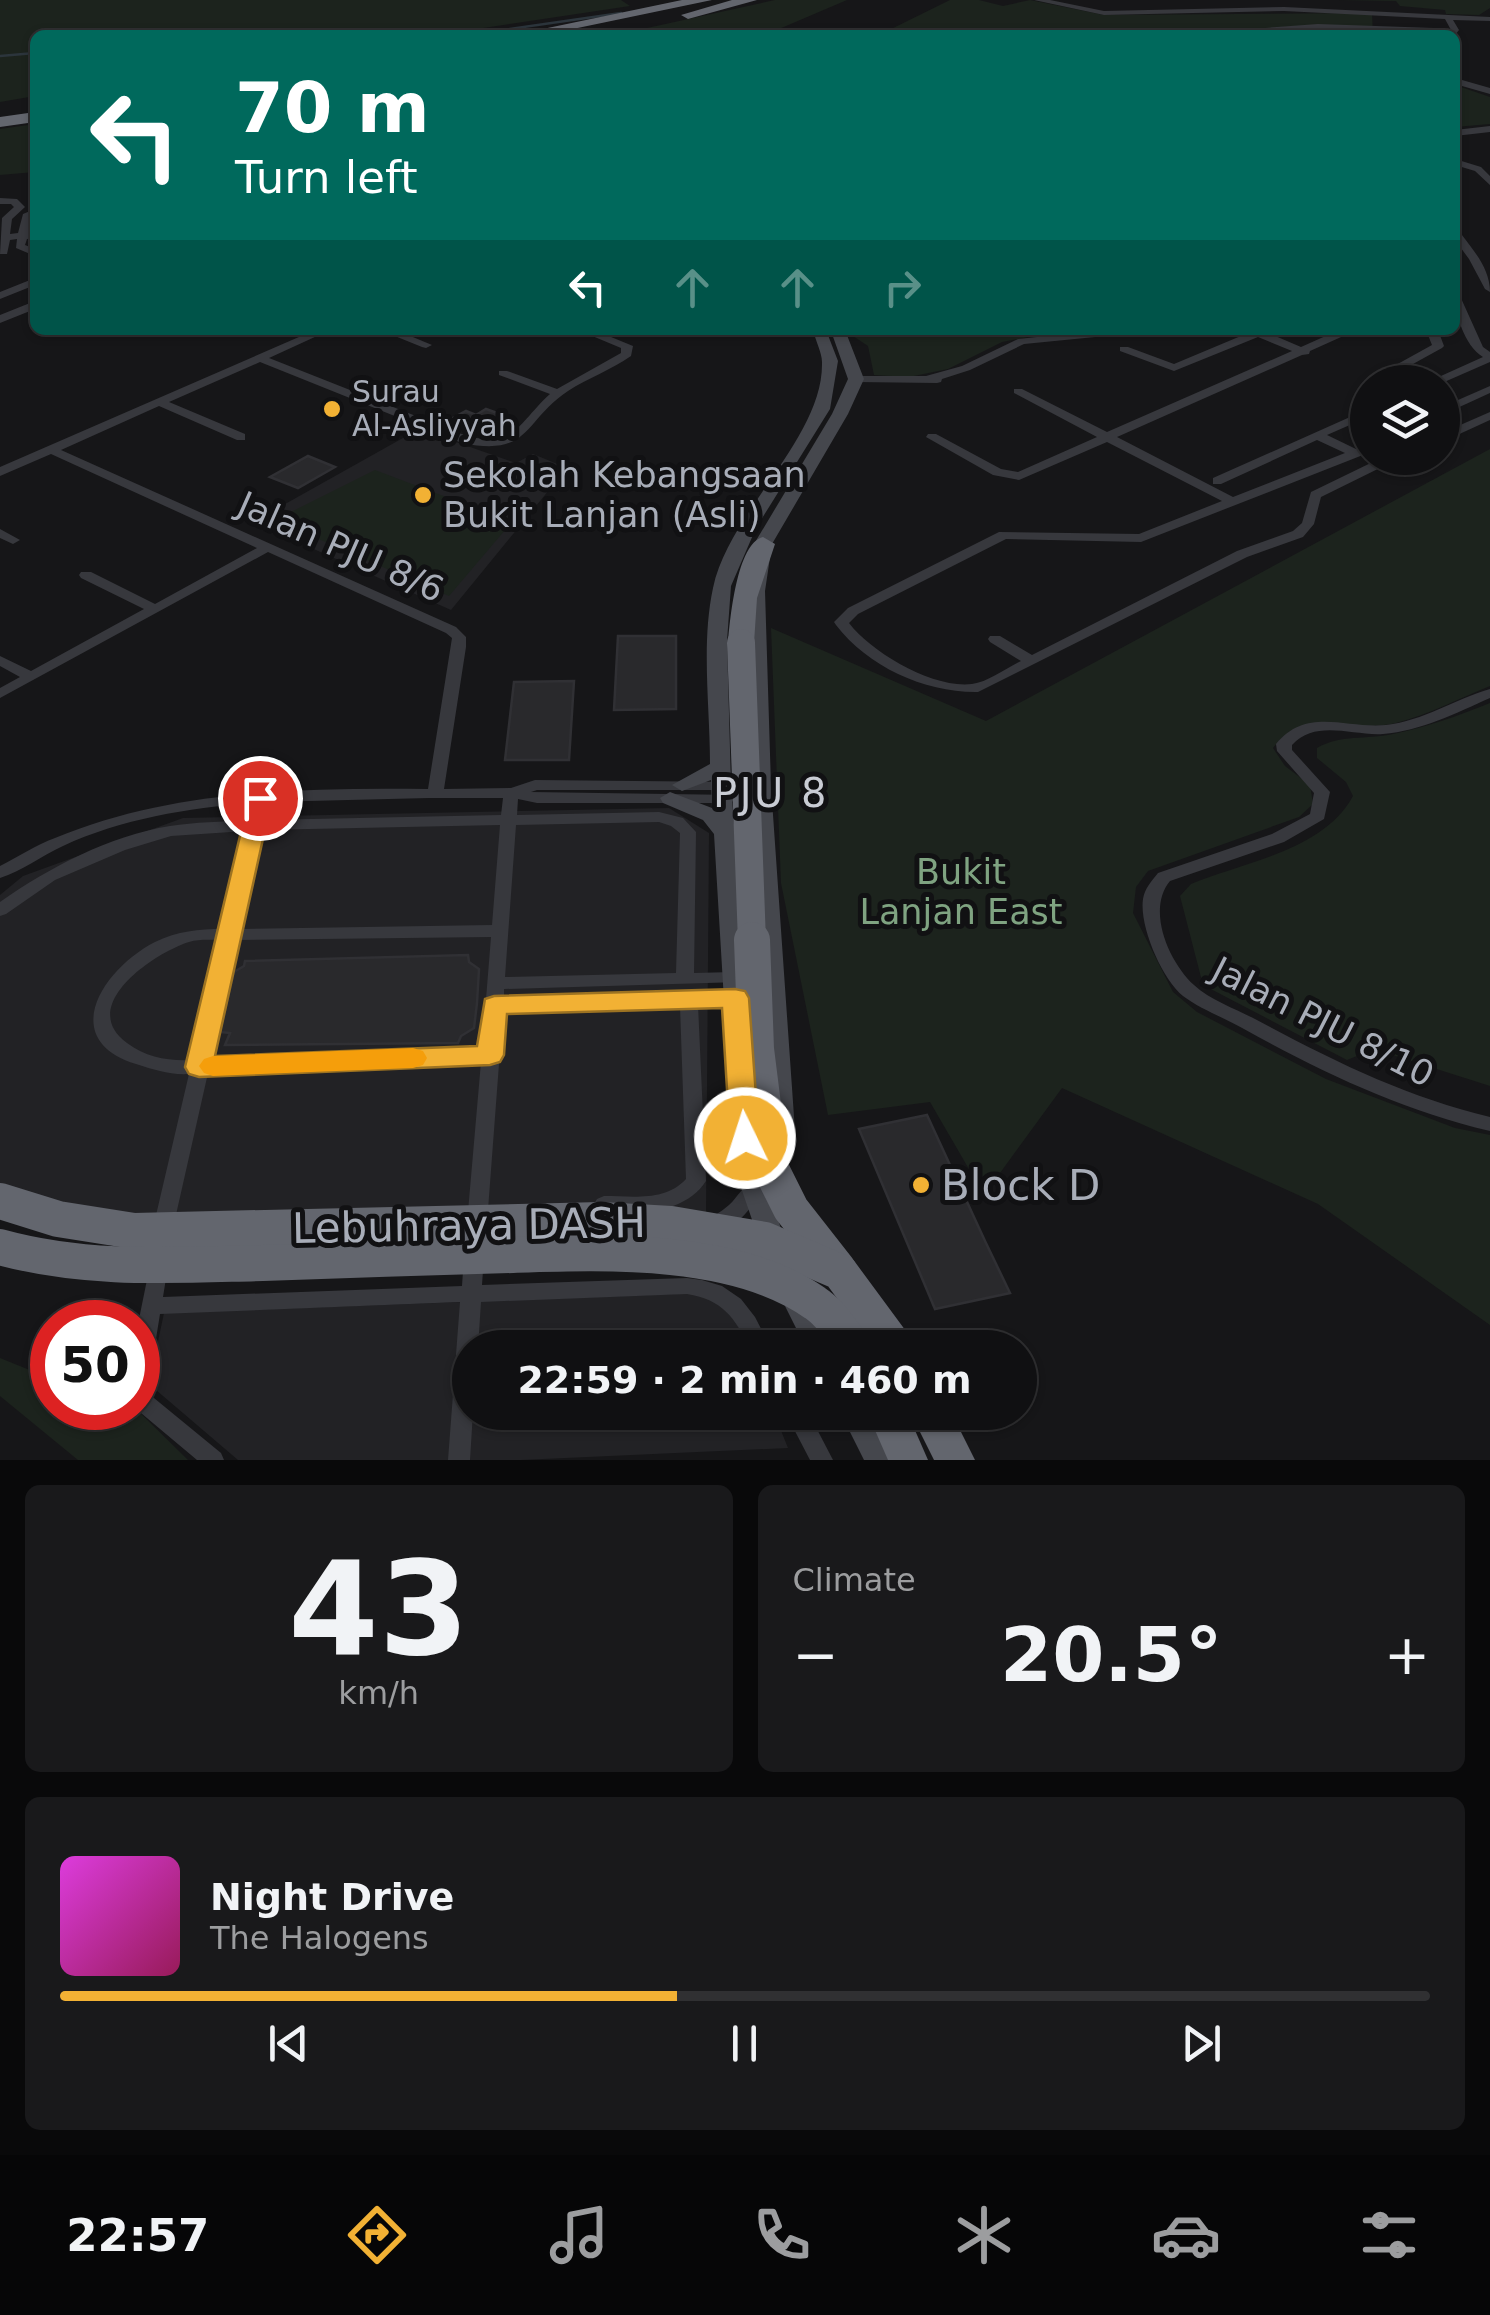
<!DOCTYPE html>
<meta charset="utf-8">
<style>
body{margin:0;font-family:"DejaVu Sans",sans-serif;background:#19191b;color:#f1f3f6;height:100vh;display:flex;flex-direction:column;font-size:38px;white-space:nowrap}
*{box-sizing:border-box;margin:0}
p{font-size:32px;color:#9c9d9f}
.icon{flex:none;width:55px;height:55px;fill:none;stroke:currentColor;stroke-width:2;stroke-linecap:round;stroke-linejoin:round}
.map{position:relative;height:1460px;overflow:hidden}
.sheet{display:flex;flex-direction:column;gap:25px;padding:25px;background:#09090a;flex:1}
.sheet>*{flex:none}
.top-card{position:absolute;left:30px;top:30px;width:1430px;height:305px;border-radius:15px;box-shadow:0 2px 8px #0004,0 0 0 2px #303032;background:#00695c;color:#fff;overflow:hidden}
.controls{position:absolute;left:1350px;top:365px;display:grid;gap:20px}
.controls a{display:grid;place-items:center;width:110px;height:110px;border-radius:50%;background:#101012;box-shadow:0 2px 8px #0004,0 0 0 2px #303032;font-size:50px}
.speed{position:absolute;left:30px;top:1300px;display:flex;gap:20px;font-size:50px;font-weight:700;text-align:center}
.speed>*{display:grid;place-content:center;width:130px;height:130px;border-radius:50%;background:#101012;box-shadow:0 2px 8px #0004,0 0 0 2px #303032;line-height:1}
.speed .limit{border:15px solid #d22;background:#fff;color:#111}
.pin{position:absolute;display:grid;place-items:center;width:85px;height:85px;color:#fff;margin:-42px;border:5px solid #fff;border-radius:50%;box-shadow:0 2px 10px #0007}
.me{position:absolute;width:110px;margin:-55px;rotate:356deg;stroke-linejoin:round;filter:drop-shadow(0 0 8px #0008)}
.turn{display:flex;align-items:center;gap:35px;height:210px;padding:0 40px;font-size:45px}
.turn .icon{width:130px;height:130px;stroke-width:2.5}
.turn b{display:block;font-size:70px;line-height:85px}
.lanes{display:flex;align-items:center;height:95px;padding:0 40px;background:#0003;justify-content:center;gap:50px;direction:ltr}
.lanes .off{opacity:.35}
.big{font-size:75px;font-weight:700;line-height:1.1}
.sheet .card{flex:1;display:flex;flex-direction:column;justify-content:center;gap:15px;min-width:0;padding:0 35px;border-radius:15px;background:#19191b}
.sheet .dial{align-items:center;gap:0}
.dial b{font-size:130px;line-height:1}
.song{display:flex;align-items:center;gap:30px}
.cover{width:120px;height:120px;border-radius:15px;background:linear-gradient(135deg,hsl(300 70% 55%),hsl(330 70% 35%))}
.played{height:10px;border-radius:5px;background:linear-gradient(90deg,#f2b134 45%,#303032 45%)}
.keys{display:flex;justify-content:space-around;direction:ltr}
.heat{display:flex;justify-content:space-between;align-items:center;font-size:55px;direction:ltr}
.sheet .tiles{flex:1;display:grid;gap:25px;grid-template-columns:1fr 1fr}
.card:last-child{grid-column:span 2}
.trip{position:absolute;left:452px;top:1330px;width:585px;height:100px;border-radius:50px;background:#101012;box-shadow:0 2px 8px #0004,0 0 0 2px #303032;font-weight:700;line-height:100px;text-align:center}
.tabs{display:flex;height:160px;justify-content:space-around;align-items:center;background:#060607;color:#9c9d9f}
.tabs .icon{width:70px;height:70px}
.tabs .selected{color:#f2b134}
.tabs b{font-size:45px;color:#f1f3f6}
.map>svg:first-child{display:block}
</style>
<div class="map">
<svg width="1490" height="1460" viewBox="0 0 1490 1460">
<rect width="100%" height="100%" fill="#161618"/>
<!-- built -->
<g fill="#222225">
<path d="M 419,429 L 516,463 L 533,454 L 567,468 L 451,610 L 253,522 Z"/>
<path d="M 669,808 L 709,833 L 706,1214 L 0,1219 L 0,895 L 23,876 L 183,818 Z"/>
<path d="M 704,1293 L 733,1307 L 749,1347 L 470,1348 L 470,1412 L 774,1413 L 788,1448 L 521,1460 L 238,1460 L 149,1384 L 164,1313 Z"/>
</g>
<!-- green -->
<g fill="#1c231d">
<path d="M 0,0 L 621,0 L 630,6 L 437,35 L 35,35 L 35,96 L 0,102 Z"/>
<path d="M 775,0 L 847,0 L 765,35 L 615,35 Z"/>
<path d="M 950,0 L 979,0 L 1003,6 L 1030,0 L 1104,15 L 1372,13 L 1373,35 L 879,35 Z"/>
<path d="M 1338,0 L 1490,0 L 1490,8 L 1479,15 L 1446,14 L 1445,10 L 1400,6 L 1396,1 Z"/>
<path d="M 1455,85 L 1490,97 L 1490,124 L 1455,127 Z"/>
<path d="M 35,124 L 35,172 L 0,175 L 0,129 Z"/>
<path d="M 851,330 L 1066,330 L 1002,342 L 948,369 L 909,377 L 874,375 L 868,346 L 847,332 Z"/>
<path d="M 1490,449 L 1490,686 C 1460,698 1428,715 1396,723 C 1353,734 1305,705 1273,748 L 1285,766 L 1310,785 L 1313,804 L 1299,817 L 1148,871 L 1136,887 L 1133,913 L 1173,992 L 1197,1012 L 1326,1079 L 1455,1128 L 1490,1135 L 1490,1325 L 1318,1204 L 1062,1088 L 984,1195 L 930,1102 L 828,1115 L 781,883 L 771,628 L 986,721 Z"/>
<path d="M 375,470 L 512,522 L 449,596 L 275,520 Z"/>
<path d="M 1490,703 L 1490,1086 L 1374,1049 L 1347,1060 L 1203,985 L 1180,896 L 1191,884 C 1246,861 1323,851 1353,796 L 1346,782 L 1317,758 L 1317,748 C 1341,734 1366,740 1393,734 C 1427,727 1458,716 1490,703 Z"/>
<path d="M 0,1358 L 52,1379 L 52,1408 L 135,1408 L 188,1460 L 78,1460 L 0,1396 Z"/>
</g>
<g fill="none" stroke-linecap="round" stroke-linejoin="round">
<!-- stream -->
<g stroke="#2c353c" stroke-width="2.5">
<path d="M 468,35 L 621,13"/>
<path d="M 0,56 L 35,53"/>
</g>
</g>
<!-- building -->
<g fill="#29292c" stroke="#303034" stroke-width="2.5">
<path d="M 486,409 L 511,418 L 501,424 L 508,426 L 488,435 L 449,420 L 466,411 L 476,415 Z"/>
<path d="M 308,456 L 335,467 L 298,488 L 270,477 Z"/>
<path d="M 618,636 L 676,636 L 676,709 L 614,710 Z"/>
<path d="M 574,681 L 569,760 L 505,760 L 514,682 Z"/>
<path d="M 468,955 L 469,962 L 479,969 L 477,1003 L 474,1028 L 461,1036 L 458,1043 L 225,1045 L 230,1033 L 220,1032 L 234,972 L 244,966 L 245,961 Z"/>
<path d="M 927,1115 L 985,1241 L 1010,1293 L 935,1309 L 859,1129 Z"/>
</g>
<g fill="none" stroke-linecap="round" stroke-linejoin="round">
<!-- minor -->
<g fill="#37383d" fill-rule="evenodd">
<path d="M 1034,0 L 1050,0 L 1104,11 L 1284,7 L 1490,17 L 1490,21 L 1453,20 L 1459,30 L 1455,35 L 1447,35 L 1451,30 L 1445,19 L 1284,11 L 1104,15 Z"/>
<path d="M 1318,24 L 1434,28 L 1438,30 L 1434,32 L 1318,28 L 1230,35 L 1193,35 L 1197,33 Z"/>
<path d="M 1455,78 L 1490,88 L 1490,94 L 1455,84 Z"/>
<path d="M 1490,126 L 1490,132 L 1455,136 L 1455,130 Z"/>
<path d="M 1455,159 L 1481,167 L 1490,176 L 1490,185 L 1475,171 L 1455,165 Z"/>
<path d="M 0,198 L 17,199 L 25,207 L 12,219 L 10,234 L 18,233 L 23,214 L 35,209 L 35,216 L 32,218 L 28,232 L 35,232 L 35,238 L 27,239 L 25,245 L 35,249 L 35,256 L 16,248 L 17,239 L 10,240 L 7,254 L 0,254 L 2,218 L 14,207 L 11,204 L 0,204 Z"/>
<path d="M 1455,230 L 1459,231 C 1473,250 1490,268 1490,292 L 1485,289 L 1469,259 L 1455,240 Z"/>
<path d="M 35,278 L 35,285 L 0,299 L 0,292 Z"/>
<path d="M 1455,293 L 1460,296 L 1483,347 L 1490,352 L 1490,362 L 1442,383 L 1431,382 L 1432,380 L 1483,357 C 1464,345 1455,314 1455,293 Z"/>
<path d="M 315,330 L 330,330 L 269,358 L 469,437 C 518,445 518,423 550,394 L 499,375 L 499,371 L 507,371 L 557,389 L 621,353 L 621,348 L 578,330 L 594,330 L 633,346 L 631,356 C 611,370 588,378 568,391 C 522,422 531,457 462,443 L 260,362 L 169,402 L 245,434 L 245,440 L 237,440 L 159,406 L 61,450 L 456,627 L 466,637 L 466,647 L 444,789 L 511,788 L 535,780 L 737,782 L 740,785 L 737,788 L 732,790 L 537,790 L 531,792 L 736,795 L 738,798 L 730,803 L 537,803 L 518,799 L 517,815 L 659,812 L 683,818 L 696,832 L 694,973 L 734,972 L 740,974 L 743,978 L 740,982 L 504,989 L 504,999 L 735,992 L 741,994 L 744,998 L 741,1002 L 698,1005 L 706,1181 C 686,1213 631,1219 597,1209 L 594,1204 L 597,1199 L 604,1196 C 632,1196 665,1202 686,1179 L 680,1006 L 503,1011 L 487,1223 L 484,1228 L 477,1231 L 470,1228 L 467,1223 L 481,1062 L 208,1073 L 173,1228 L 170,1234 L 163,1236 L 156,1234 L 153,1228 L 189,1074 C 169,1075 155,1070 136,1064 C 56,1039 104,968 155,942 C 178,931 198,929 223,929 L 246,831 L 171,836 L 125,850 L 55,880 L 6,914 L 0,916 L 0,902 C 50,867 109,836 170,826 C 195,822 222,822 248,820 L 252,803 C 188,808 121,819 63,846 C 41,856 22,871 0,878 L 0,866 C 18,857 36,845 55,838 C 173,789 302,788 428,789 L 452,638 L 446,633 L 268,552 L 0,698 L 0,688 L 20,677 L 0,666 L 0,656 L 31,671 L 144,609 L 81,578 L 79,575 L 81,572 L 91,572 L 155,604 L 257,548 L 51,454 L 0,476 L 0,467 ZM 429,798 L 503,798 L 501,815 L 264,820 L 268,802 ZM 659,822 L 671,826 L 680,833 L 676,973 L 505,977 L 516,825 ZM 500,825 L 492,925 L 240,929 L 262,830 ZM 491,937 L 482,1049 L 210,1060 L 237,940 ZM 220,940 L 192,1060 C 168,1061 147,1058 127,1043 C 76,1006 154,953 189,942 C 199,939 210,940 220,940 Z"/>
<path d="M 380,330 L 396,330 L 432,345 L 426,348 L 422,347 Z"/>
<path d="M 1102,330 L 1142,330 L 1136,333 L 1024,344 L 970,370 L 942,379 L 941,382 L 937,383 L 856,382 L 850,379 L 856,376 L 926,376 L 962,366 L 1018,339 Z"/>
<path d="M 1245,330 L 1261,330 L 1301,347 L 1339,330 L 1372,330 L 1366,333 L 1350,333 L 1310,351 L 1309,354 L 1302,355 L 1117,437 L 1233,497 L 1345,453 L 1317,440 L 1221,484 L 1213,484 L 1213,478 L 1368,409 L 1368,417 L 1327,435 L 1356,449 L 1368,444 L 1368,453 L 1141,542 L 1006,539 L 858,614 L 849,623 C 871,652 933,689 972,684 C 988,682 1006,668 1021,661 L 990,642 L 988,639 L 990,636 L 1000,636 L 1032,655 L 1237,551 L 1293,531 L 1302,523 L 1311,492 L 1381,458 L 1396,458 L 1394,461 L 1321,497 L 1314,524 L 1303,537 L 1247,557 L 978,692 C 926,693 868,667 836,625 L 834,622 L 848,608 L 999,532 L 1139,534 L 1222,501 L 1107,442 L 1019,480 L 993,475 L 926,437 L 928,434 L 936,434 L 1001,469 L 1018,472 L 1097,437 L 1014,393 L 1014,389 L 1022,389 L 1107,432 L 1292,351 L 1258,337 L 1174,371 L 1120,351 L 1120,347 L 1128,347 L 1174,364 L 1248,333 Z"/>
<path d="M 1426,330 L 1438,330 L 1444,346 L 1442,348 L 1393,375 L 1385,375 L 1385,371 L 1432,345 Z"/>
<path d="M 1490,386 L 1490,393 L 1442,415 L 1442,407 Z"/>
<path d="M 1490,412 L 1490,420 L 1442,442 L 1442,433 Z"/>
<path d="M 0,529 L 20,540 L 13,544 L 0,538 Z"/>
<path d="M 1490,689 L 1490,698 C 1456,713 1421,731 1383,734 C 1352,736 1316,719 1292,745 L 1292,750 L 1330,792 L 1324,819 L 1284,842 L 1170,881 C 1146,910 1169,962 1194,985 C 1210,1000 1236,1009 1255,1019 C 1331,1060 1406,1097 1490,1117 L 1490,1131 C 1402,1110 1323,1073 1244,1029 C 1225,1018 1200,1009 1183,996 C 1162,979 1139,926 1143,899 C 1145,888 1151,882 1158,873 L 1272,834 L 1310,814 L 1314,793 L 1277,751 L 1276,744 C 1307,706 1346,729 1386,725 C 1423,721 1455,699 1490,689 Z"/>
<path d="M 753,1183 L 760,1185 L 763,1190 C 752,1208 729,1238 706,1233 L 703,1227 C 710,1217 720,1213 729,1205 C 738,1197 741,1187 753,1183 Z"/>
<path d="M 474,1248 L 481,1250 L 484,1256 L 482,1285 L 687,1278 L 702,1280 L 722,1286 L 741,1299 L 755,1317 L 771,1348 L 750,1348 C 734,1317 723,1300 687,1294 L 481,1302 L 478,1348 L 470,1348 L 470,1412 L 473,1412 L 470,1460 L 448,1460 L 460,1302 L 160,1314 L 149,1382 L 143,1389 L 221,1453 L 224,1460 L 197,1460 L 135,1408 L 138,1408 L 138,1324 L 151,1260 L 158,1258 L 165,1260 L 168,1266 L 163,1297 L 462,1286 L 464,1256 L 467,1250 Z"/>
<path d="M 785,1412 L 808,1412 L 833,1460 L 810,1460 Z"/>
</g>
<!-- tertiary -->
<path fill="#37383d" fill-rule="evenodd" d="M 35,301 L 35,309 L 0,323 L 0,315 Z"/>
<!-- secondary -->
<g fill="#45474d" fill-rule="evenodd">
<path d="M 816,330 L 826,330 L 838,361 L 830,409 L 756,528 L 731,586 L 727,641 L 731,785 L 760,1167 L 787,1246 L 783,1253 L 774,1257 L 765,1253 L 761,1246 L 734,1167 L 714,834 L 703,820 L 663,803 L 660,798 L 670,792 L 712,808 L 711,780 L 682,791 L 672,785 L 710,764 C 710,707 701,644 713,588 C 729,511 824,438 822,362 C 822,353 816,342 814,333 Z"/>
<path d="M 845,330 L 864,379 L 848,414 L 772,544 L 765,591 L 771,786 L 795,1131 L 791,1138 L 782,1140 L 773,1138 L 769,1131 L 751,786 L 747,591 L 754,544 L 832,414 L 848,379 L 831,331 Z"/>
<path d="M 794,1285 L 804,1288 L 834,1348 L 806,1348 L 780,1296 L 784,1288 Z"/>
<path d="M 840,1412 L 869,1412 L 894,1460 L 864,1460 Z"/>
</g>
<!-- motorway -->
<g fill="#63666e" fill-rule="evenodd">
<path d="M 682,0 L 712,0 L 544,35 L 514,35 Z"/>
<path d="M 732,0 L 757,0 L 688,19 L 681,15 Z"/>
<path d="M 35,112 L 35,122 L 0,127 L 0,117 Z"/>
<path d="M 763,537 L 775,544 L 757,598 L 754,643 L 741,651 L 728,643 C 730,619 737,543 763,537 Z"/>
<path d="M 867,1412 L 907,1412 L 928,1460 L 888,1460 Z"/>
<path d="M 910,1412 L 951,1412 L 975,1460 L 934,1460 Z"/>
</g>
<!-- motorway-bridge-far1 -->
<path stroke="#63666e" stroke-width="28" d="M 741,643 L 752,942"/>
<!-- motorway-bridge -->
<g stroke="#63666e" stroke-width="36">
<path d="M 752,940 L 756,1049 L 771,1169 L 791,1209 L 838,1269"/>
<path d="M 0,1201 L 58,1219 L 134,1231 L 601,1220 L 671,1224 L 765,1240 L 840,1272 L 896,1348"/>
<path d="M 0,1247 C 87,1271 174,1265 263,1263 C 346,1260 430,1257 513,1255 C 606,1252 736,1247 815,1303 C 832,1314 842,1333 855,1348"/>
</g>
</g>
<!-- route -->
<path fill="#f2b134" stroke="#9d7322" stroke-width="2.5" d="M 260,791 L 272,798 L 215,1056 L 477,1046 L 485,999 L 494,996 L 735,989 L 745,991 L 749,998 L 759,1138 L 755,1145 L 745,1148 L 735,1145 L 730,1138 L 722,1008 L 507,1014 L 504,1055 L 500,1062 L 490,1065 L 199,1077 L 189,1074 L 185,1067 L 249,798 Z"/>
<!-- slow -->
<path fill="#f59e0b" d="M 413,1048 L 423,1051 L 427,1058 L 423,1065 L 413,1068 L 213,1076 L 204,1073 L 199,1066 L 204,1059 L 213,1056 Z"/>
<!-- markers -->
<g fill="#f2b134" stroke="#111113" stroke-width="4">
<circle cx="332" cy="409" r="10"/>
<circle cx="423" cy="495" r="10"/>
<circle cx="921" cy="1185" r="10"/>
</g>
<g text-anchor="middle" stroke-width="10" stroke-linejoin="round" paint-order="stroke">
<!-- far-poi labels -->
<g font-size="30" fill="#a8adb8" stroke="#111113" text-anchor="start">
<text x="352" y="402">Surau<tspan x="352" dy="34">Al-Asliyyah</tspan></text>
</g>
<!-- poi labels -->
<g font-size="35" fill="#a8adb8" stroke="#111113" text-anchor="start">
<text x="443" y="487">Sekolah Kebangsaan<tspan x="443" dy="40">Bukit Lanjan (Asli)</tspan></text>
</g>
<!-- street labels -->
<g font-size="35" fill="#a8adb8" stroke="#111113">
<text transform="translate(341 547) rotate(24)" y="12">Jalan PJU 8/6</text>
<text transform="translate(1323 1022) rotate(27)" y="12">Jalan PJU 8/10</text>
</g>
<!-- park labels -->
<g font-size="35" fill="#7fa381" stroke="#111113">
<text x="961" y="884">Bukit<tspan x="961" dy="40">Lanjan East</tspan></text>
</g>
<!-- quarter labels -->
<g font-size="40" letter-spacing="2.5" fill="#c9ccd4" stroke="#111113">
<text x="771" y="807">PJU 8</text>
</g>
<!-- near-poi labels -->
<g font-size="42" fill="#a8adb8" stroke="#111113" text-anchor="start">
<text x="941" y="1200">Block D</text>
</g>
<!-- near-street labels -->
<g font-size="42" fill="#a8adb8" stroke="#111113">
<text transform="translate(469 1225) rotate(-1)" y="15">Lebuhraya DASH</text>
</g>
</g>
</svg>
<div class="controls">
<a><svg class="icon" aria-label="layers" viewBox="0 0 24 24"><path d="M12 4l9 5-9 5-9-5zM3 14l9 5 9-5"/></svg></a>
</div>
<div class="speed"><div class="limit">50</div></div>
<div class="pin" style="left:260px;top:798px;background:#d93025"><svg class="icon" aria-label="arrive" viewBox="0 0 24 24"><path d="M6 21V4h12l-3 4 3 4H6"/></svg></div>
<svg class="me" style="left:745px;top:1138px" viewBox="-20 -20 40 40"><circle r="17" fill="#f2b134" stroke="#fff" stroke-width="3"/><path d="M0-11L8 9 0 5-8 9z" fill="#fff"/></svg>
<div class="trip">22:59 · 2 min · 460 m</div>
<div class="top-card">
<div class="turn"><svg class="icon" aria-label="left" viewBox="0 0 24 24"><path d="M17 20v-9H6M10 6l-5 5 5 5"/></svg><div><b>70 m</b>Turn left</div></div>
<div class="lanes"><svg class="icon" aria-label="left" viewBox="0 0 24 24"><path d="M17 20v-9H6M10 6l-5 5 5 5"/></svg><svg class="icon off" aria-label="ahead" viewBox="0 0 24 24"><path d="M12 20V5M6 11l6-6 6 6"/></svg><svg class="icon off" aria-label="ahead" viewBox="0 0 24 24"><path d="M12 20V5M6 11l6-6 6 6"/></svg><svg class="icon off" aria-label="right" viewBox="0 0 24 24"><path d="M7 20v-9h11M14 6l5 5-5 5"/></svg></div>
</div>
</div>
<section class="sheet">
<div class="tiles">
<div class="card dial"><b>43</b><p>km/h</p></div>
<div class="card"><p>Climate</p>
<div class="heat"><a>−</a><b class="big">20.5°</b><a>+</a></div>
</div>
<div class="card">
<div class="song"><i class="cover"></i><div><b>Night Drive</b><p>The Halogens</p></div></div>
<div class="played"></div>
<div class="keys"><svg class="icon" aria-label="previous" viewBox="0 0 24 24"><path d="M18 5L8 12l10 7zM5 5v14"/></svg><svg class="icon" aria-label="pause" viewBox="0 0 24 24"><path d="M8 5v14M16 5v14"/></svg><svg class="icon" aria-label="next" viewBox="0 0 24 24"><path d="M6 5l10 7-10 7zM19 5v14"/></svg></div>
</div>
</div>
</section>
<nav class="tabs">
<b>22:57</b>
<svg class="icon selected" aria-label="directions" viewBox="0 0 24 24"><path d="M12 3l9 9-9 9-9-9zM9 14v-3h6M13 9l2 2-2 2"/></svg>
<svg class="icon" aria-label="music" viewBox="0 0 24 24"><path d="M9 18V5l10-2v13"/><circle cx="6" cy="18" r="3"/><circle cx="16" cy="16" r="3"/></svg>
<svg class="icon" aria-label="phone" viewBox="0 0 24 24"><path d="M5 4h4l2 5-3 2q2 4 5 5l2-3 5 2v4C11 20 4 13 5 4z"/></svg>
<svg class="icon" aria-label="climate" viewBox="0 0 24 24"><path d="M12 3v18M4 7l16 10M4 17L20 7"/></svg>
<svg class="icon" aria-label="car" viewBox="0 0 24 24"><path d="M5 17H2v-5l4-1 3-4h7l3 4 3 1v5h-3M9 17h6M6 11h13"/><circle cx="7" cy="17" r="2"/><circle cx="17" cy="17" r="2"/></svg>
<svg class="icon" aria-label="filters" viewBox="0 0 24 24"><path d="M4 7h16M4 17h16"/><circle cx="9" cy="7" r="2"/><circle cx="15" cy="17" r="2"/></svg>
</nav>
